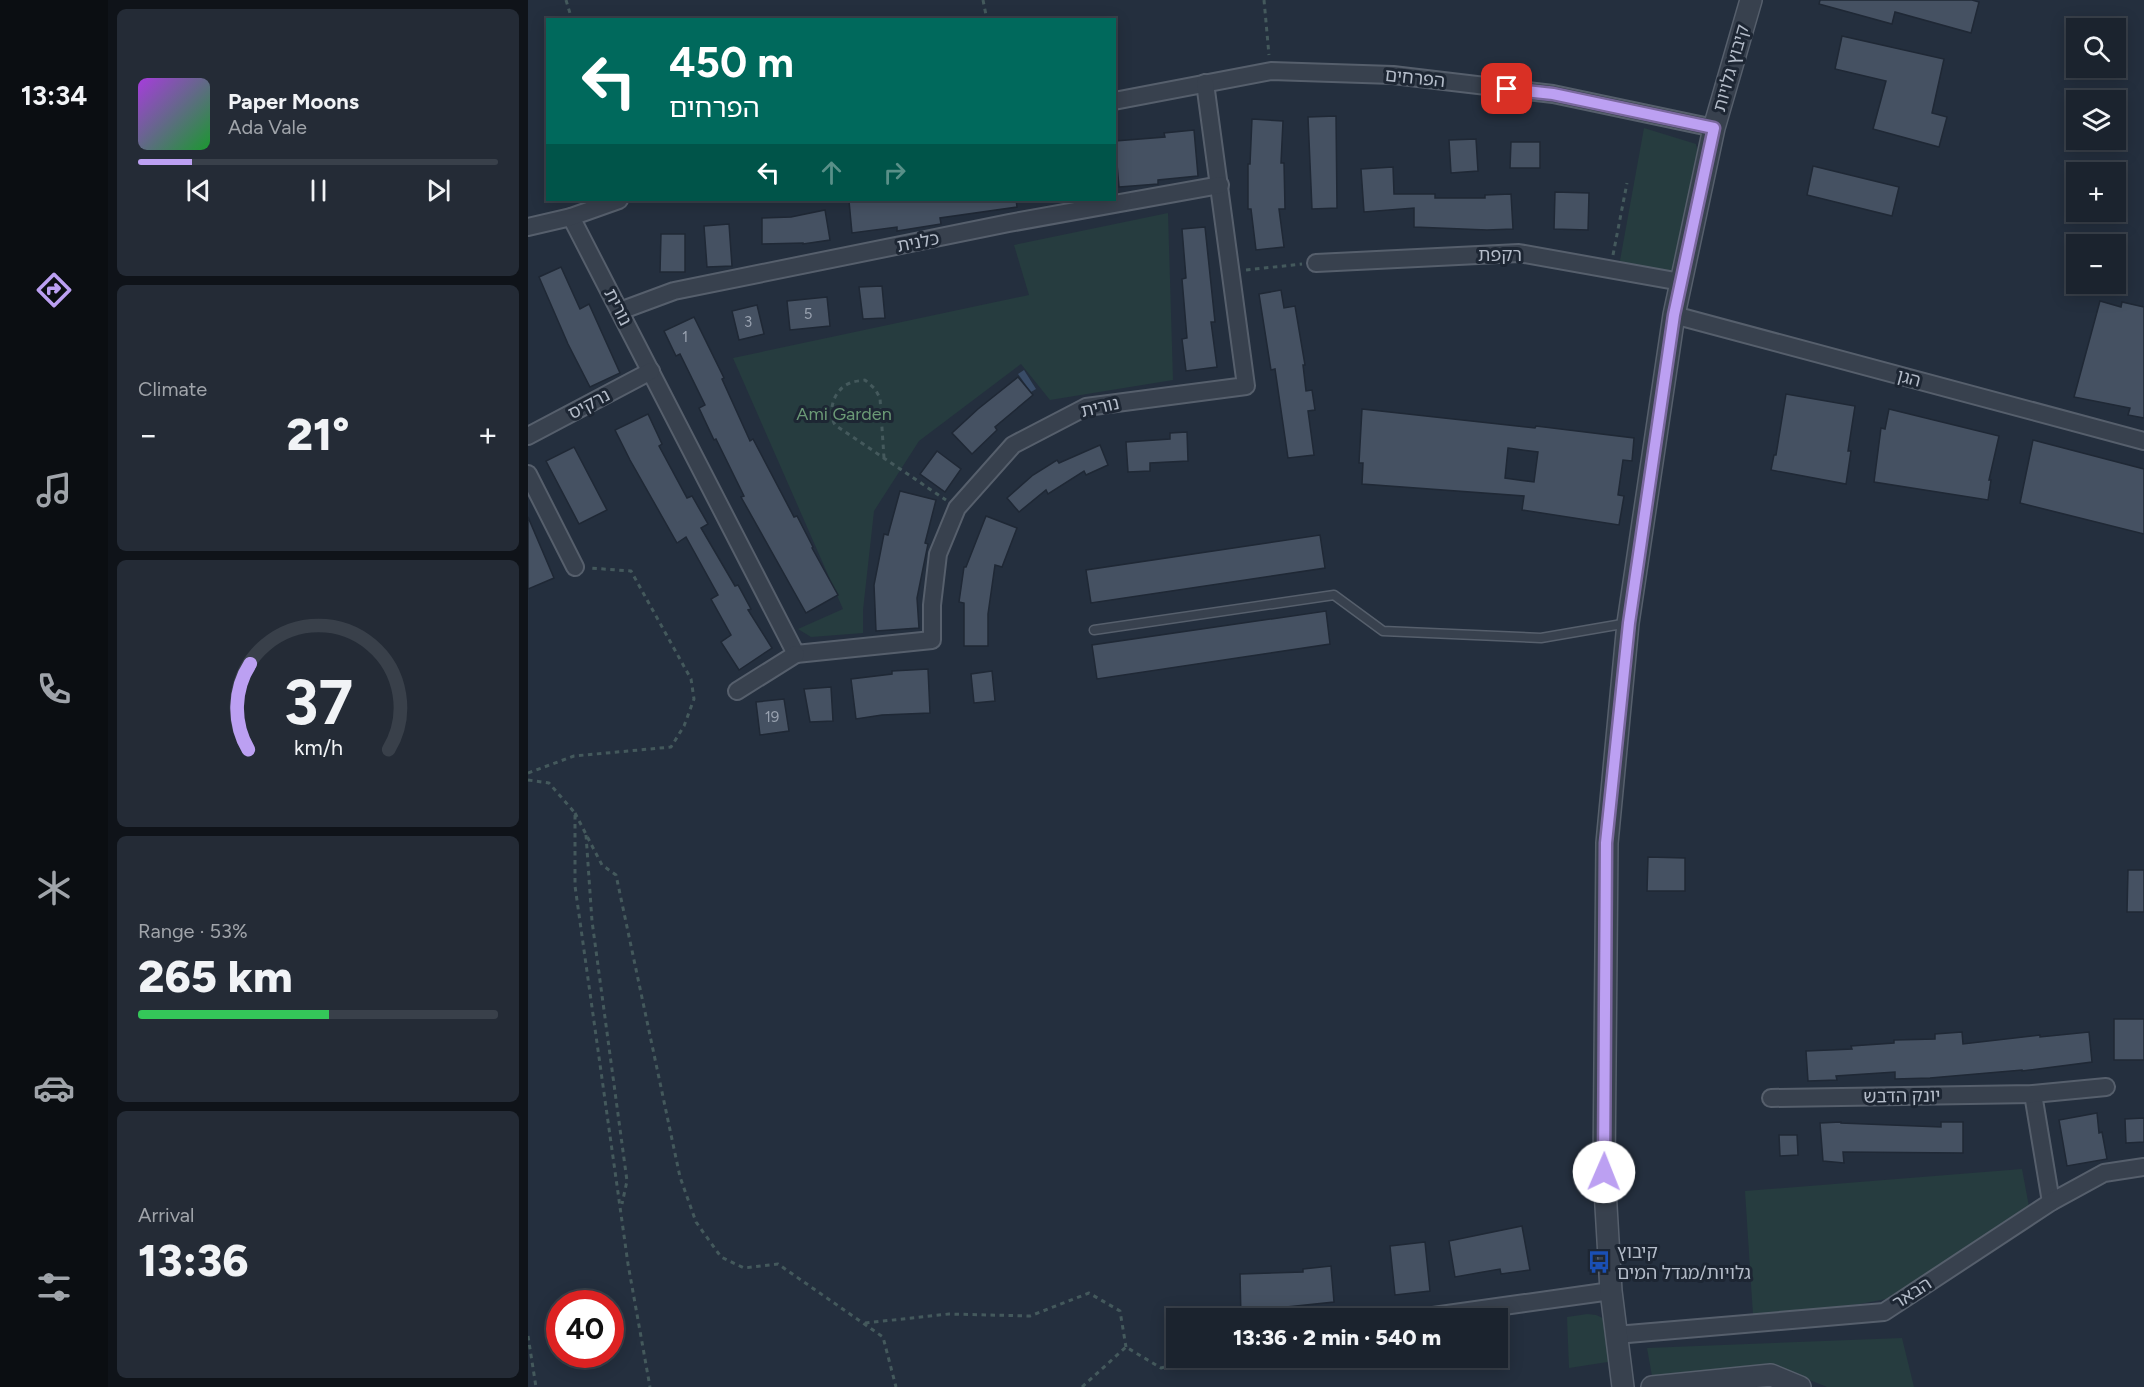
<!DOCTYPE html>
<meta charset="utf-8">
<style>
body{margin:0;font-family:Figtree,"Noto Sans Hebrew",sans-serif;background:#242b36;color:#f1f3f6;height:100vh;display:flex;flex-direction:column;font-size:22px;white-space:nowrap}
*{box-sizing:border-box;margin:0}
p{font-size:20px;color:#a0a4aa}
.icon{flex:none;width:33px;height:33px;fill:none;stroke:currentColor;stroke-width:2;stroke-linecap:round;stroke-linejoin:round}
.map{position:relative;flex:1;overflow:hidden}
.side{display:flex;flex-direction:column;gap:9px;padding:9px;background:#0f1319;width:420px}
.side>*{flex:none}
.banner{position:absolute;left:18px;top:18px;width:570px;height:183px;border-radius:0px;box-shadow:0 3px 15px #0003,0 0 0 2px #39404a;background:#00695c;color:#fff;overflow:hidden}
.tools{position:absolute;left:1538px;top:18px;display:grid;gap:12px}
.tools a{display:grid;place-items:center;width:60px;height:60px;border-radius:0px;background:#1b232e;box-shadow:0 3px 15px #0003,0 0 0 2px #39404a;font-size:30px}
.speed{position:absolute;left:18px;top:1290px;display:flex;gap:12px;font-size:30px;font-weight:700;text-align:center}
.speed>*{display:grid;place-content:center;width:78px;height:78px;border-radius:50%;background:#1b232e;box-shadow:0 3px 15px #0003,0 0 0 2px #39404a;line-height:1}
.speed .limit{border:9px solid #d22;background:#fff;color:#111}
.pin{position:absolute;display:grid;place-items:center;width:51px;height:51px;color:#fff;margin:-26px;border-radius:12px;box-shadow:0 3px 9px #0006}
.me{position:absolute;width:66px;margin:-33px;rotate:1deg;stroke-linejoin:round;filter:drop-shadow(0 0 4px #0008)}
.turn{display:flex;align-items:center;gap:21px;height:126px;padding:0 24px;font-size:27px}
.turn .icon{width:78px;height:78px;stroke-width:2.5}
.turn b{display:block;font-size:42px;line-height:51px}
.lanes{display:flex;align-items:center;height:57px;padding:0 24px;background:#0003;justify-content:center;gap:30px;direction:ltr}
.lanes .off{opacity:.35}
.big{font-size:45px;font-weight:800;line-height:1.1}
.side .card{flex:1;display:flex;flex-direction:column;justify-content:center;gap:9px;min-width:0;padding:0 21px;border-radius:9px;background:#242b36}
.side .dial{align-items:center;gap:0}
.dial svg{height:156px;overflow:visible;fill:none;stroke:#39404a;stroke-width:7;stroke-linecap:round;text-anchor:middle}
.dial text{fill:#f1f3f6;stroke:none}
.song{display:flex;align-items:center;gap:18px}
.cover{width:72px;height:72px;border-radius:9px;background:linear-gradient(135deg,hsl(280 70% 55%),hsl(130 70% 35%))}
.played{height:6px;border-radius:3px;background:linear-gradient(90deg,#bca0f2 15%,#39404a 15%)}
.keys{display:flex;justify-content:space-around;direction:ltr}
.heat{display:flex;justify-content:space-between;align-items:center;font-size:33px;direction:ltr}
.charge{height:9px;border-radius:4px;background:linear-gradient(90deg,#34c759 53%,#39404a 0)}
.trip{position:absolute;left:638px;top:1308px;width:342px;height:60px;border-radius:0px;background:#1b232e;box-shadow:0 3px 15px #0003,0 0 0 2px #39404a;font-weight:800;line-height:60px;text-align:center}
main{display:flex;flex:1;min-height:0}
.tabs{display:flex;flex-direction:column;width:108px;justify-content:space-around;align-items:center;background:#0b0e12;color:#a0a4aa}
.tabs .icon{width:42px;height:42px}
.tabs .on{color:#bca0f2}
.tabs b{font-size:27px;color:#f1f3f6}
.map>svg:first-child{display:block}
</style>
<main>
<nav class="tabs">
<b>13:34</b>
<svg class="icon on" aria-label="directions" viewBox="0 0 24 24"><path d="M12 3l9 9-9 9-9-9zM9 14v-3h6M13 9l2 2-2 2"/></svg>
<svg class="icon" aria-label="music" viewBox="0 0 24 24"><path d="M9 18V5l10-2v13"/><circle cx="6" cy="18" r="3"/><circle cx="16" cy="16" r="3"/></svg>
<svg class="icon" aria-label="phone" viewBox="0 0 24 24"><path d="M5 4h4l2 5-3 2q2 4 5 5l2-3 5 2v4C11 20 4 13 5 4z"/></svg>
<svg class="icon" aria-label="climate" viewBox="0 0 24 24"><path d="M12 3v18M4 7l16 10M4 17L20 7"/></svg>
<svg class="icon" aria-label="car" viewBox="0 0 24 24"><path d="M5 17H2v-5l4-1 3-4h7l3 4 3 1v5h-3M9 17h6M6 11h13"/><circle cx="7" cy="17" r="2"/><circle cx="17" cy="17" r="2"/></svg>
<svg class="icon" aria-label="filters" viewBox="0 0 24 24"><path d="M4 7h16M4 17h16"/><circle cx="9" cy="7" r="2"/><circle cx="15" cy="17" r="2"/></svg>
</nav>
<section class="side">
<div class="card">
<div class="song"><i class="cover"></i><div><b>Paper Moons</b><p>Ada Vale</p></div></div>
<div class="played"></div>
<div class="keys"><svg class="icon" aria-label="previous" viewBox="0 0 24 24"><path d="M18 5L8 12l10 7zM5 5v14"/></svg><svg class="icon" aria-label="pause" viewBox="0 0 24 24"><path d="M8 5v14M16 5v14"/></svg><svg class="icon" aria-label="next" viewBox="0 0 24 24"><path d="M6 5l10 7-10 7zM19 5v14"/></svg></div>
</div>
<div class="card"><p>Climate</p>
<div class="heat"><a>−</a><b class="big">21°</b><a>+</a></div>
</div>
<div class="card dial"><svg viewBox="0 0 100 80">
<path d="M14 69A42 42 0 1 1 86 69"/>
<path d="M14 69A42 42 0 0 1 15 25" stroke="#bca0f2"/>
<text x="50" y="56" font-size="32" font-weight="700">37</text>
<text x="50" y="72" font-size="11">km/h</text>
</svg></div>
<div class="card"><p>Range · 53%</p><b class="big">265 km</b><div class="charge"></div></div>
<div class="card"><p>Arrival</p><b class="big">13:36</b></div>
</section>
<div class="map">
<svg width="1616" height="1387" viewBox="0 0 1616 1387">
<rect width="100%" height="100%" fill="#242f3e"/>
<!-- green -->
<g fill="#263c3f">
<path d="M 1116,128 L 1168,144 L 1172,164 L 1147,271 L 1091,266 Z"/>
<path d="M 640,213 L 645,380 L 522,400 L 493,364 L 391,441 L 346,511 L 335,610 L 335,633 L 283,637 L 270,629 L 315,609 L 205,358 L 501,295 L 486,245 Z"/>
<path d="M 1494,1169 L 1502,1212 L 1358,1299 L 1332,1304 L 1225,1315 L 1217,1191 Z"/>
<path d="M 1059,1314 L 1068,1315 L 1079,1320 L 1086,1361 L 1041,1368 L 1039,1317 Z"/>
<path d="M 1374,1338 L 1386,1387 L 1299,1387 L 1262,1372 L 1227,1368 L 1124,1376 L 1119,1348 Z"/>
</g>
<!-- water -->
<path fill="#394c67" d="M 496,370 L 508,389 L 503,392 L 490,374 Z"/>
<!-- building -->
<g fill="#455162" stroke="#1f2835" stroke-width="1.5" fill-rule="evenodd">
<path d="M 1292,0 L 1444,0 L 1451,2 L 1443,33 L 1367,12 L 1364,24 L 1291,4 Z"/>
<path d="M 1314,36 L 1416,59 L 1404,113 L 1419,117 L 1411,147 L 1345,129 L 1358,81 L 1307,69 Z"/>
<path d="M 808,116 L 809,208 L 784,209 L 780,117 Z"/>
<path d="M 724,119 L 755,121 L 753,163 L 756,163 L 757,209 L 751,209 L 756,247 L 728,250 L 723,209 L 720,209 L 720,164 L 722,164 Z"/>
<path d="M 666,130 L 670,176 L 630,180 L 630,184 L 591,187 L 587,141 L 637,137 L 636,133 Z"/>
<path d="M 948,139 L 950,171 L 923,173 L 921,140 Z"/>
<path d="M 983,142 L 1012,142 L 1012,168 L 982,168 Z"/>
<path d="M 1285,166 L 1371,187 L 1364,216 L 1279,195 Z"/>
<path d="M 865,167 L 866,194 L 907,194 L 907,198 L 957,198 L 957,195 L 983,194 L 985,229 L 959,230 L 886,227 L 886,208 L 836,212 L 833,169 Z"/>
<path d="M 1027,192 L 1061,193 L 1060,230 L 1026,229 Z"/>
<path d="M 331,200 L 488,200 L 489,207 L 412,218 L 413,224 L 369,231 L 369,227 L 324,233 L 321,201 Z"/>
<path d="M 297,210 L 302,240 L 275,244 L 275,243 L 234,244 L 234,218 L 263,217 Z"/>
<path d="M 201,224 L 204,266 L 179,267 L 176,226 Z"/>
<path d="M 677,227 L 687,322 L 683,322 L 689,367 L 658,371 L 654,339 L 659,338 L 654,279 L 658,278 L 654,229 Z"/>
<path d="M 133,234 L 157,234 L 157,272 L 132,272 Z"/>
<path d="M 33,267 L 52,309 L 61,304 L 92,373 L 62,387 L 40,344 L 11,277 Z"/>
<path d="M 354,286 L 357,318 L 335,319 L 331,287 Z"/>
<path d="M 753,290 L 756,308 L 767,306 L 777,365 L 775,365 L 778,391 L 784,390 L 787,410 L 780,411 L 786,455 L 760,458 L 747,369 L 743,370 L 731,294 Z"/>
<path d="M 299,297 L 302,326 L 262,330 L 259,301 Z"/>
<path d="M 1572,301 L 1593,307 L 1594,302 L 1616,307 L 1616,418 L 1600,415 L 1602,408 L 1546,397 Z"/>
<path d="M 229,305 L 236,334 L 211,340 L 204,311 Z"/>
<path d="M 166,317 L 196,378 L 194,379 L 222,441 L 225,439 L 266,517 L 269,516 L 285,547 L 284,548 L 310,595 L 278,613 L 213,497 L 216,496 L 188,439 L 186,440 L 171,408 L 177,405 L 152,354 L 148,356 L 136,331 Z"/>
<path d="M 490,377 L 505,395 L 467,427 L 469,430 L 444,454 L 424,433 L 450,409 Z"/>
<path d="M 1258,394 L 1327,406 L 1320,451 L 1323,451 L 1318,484 L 1243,470 L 1246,455 L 1248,455 Z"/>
<path d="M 834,409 L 1007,428 L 1008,426 L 1106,438 L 1104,461 L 1095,460 L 1090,495 L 1096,496 L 1091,525 L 994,510 L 996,496 L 834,484 L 835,463 L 831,463 ZM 980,448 L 1010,452 L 1006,482 L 977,478 Z"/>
<path d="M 1361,409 L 1471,436 L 1461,480 L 1463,480 L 1460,500 L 1346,482 L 1353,428 L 1357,429 Z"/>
<path d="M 120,414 L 134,444 L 131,446 L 159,498 L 164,496 L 180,524 L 173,528 L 207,586 L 210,585 L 223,609 L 220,610 L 244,648 L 211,670 L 193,642 L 203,635 L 183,599 L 190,595 L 158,537 L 149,543 L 102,460 L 87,430 Z"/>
<path d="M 659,432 L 660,461 L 622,463 L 622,471 L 600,472 L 598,442 L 642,439 L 642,433 Z"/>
<path d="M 1505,440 L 1616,469 L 1616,534 L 1492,503 Z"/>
<path d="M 572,445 L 580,465 L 558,475 L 556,471 L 520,494 L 518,490 L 491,512 L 479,498 L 505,475 L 529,460 L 531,463 Z"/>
<path d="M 46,447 L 79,510 L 51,524 L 18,461 Z"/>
<path d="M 409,451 L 433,469 L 417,492 L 392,474 Z"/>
<path d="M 372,491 L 408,500 L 397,543 L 400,544 L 389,598 L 391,628 L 348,631 L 346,585 L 356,534 L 360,535 Z"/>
<path d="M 458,516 L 489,528 L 474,567 L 467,565 L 460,614 L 460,646 L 436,646 L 436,603 L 431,602 L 436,567 L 438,567 Z"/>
<path d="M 0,517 L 26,578 L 0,589 Z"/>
<path d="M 792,535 L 797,568 L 563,603 L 558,570 Z"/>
<path d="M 798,611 L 802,644 L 569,679 L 564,645 Z"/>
<path d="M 400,669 L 402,713 L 354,715 L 328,719 L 323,679 L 364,674 L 364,671 Z"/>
<path d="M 464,671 L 467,701 L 446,703 L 443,674 Z"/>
<path d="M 303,687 L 305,721 L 282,722 L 276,689 Z"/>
<path d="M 256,699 L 261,731 L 232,735 L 228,702 Z"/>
<path d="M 1120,857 L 1157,858 L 1157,891 L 1119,891 Z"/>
<path d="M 1600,870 L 1616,870 L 1616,912 L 1599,912 Z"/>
<rect x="1586" y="1019" width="30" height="41"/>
<path d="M 1434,1032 L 1435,1044 L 1512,1035 L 1512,1037 L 1561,1032 L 1564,1062 L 1494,1071 L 1494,1070 L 1402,1078 L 1367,1079 L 1367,1072 L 1308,1076 L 1309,1080 L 1280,1081 L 1278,1051 L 1324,1049 L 1323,1046 L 1366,1043 L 1366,1040 L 1407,1039 L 1407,1034 Z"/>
<path d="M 1569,1113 L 1571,1133 L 1574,1132 L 1579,1159 L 1539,1166 L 1531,1120 Z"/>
<path d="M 1616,1118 L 1616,1142 L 1598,1143 L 1597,1119 Z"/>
<path d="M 1313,1122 L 1313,1123 L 1413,1127 L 1413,1122 L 1435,1122 L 1435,1153 L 1315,1152 L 1316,1163 L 1295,1161 L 1292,1123 Z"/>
<path d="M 1251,1135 L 1269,1135 L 1270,1155 L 1252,1156 Z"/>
<path d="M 994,1226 L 1002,1270 L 973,1274 L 972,1269 L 927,1277 L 921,1241 Z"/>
<path d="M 897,1242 L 902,1291 L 867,1295 L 862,1246 Z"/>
<path d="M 803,1266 L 806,1302 L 759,1307 L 759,1318 L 713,1318 L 712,1274 L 775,1272 L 775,1269 Z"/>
</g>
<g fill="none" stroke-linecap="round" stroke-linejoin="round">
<!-- service casing -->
<g stroke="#565f6c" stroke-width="11">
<path id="service" d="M 566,630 L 806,595 L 855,631 L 1013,638 L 1100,623"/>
</g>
<!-- minor casing -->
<g stroke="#565f6c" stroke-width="20">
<g id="minor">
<path d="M 586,101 L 743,71 L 865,75 L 1025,94 L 1186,128"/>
<path d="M 43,217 L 268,654 L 404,640 L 404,605 L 410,554 L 429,508 L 485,445 L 558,407 L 718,386 L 677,83"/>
<path d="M 0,227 L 43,217 L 91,200"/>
<path d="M 788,263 L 991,253 L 1153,282"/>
<path d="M 92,311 L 146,291 L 481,223 L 692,185"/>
<path d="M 1146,315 L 1616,441"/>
<path d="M 0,436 L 123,371"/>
<path d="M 0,474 L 47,567"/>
<path d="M 209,691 L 268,654"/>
<path d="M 1505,1094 L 1523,1202"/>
<path d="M 1243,1098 L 1505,1094 L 1578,1087"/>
<path d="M 891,1318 L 1083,1291"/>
<path d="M 1088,1335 L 1356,1312 L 1523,1202 L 1576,1173 L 1616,1167"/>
</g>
</g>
<!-- tertiary casing -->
<g stroke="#565f6c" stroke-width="24">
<g id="tertiary">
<path d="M 1095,1387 L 1083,1291 L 1076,1172 L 1079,843 L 1100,623 L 1146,315 L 1186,128 L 1223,0"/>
<path d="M 1124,1387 L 1243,1375 L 1272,1387"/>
</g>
</g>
<!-- path -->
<g stroke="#44595c" stroke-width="3" stroke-dasharray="4.5 4.5" stroke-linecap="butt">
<path d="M 38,0 L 44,20"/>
<path d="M 455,0 L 459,20"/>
<path d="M 736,0 L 741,55"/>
<path d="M 1085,255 L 1099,183"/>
<path d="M 718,270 L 774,264"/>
<path d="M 356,458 L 352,398 L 347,389 L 337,380 C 332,381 326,381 322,383 C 306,389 299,411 307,425 L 418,500"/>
<path d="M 0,773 L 46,756 L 143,747 L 156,726 L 166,699 L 163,679 L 103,571 L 62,568"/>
<path d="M 0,780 L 21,783 L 47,813 L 47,886 L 100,1264 L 122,1387"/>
<path d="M 47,813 L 74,865 L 88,875 L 152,1177 L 168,1222 L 193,1257 L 216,1268 L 250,1264 L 355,1337 L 368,1387"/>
<path d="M 58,835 L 64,921 L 99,1181 L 94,1204"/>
<path d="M 337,1323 L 421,1314 L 502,1316 L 561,1293 L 592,1311 L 598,1347"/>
<path d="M 0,1336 L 8,1387"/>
<path d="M 554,1387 L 598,1347 L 633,1368 L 668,1358"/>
</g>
<!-- service -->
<use href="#service" stroke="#38414e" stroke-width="8"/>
<!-- minor -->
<use href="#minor" stroke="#38414e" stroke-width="16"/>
<!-- tertiary -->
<use href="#tertiary" stroke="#38414e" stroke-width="21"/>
</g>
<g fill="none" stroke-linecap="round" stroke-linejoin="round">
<!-- route casing -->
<g stroke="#7a689d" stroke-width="15">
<path id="route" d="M 979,89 L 1025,94 L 1186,128 L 1146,315 L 1101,623 L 1078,843 L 1076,1172"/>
</g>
<!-- route -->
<use href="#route" stroke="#bca0f2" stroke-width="10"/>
</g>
<!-- icons -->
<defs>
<g id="bus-bare" transform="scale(1.8)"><path d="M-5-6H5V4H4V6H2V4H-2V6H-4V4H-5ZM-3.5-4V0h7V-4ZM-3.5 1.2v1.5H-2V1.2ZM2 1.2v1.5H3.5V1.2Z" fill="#1a4fb4" stroke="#1d2633" stroke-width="2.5" paint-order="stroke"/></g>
</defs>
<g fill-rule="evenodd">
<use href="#bus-bare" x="1071" y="1262"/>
</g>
<g text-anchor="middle" stroke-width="6" stroke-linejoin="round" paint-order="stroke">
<!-- number labels -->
<g font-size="15" fill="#98a1af">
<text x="280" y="319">5</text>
<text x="220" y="327">3</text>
<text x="157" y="342">1</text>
<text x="244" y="722">19</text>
</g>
<!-- street labels -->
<g font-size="18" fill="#b4bcc9" stroke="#1d2633">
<text transform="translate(1203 68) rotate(-74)" y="6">קיבוץ גלויות</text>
<text transform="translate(887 78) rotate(6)" y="6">הפרחים</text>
<text transform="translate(390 242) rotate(-11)" y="6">כלנית</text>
<text x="972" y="261">רקפת</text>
<text transform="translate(90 307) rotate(63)" y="6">נורית</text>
<text transform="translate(1381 378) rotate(15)" y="6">הגן</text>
<text transform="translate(61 404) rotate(-28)" y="6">נרקיס</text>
<text transform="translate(572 407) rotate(-13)" y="6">נורית</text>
<text transform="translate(1374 1096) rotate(-1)" y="6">יונק הדבש</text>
<text transform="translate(1384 1293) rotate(-33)" y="6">הבאר</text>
</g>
<!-- park labels -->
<g font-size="18" fill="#6b9a76" stroke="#1d2633">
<text x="316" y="420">Ami Garden</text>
</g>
<!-- poi labels -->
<g font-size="18" fill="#b4bcc9" stroke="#1d2633" text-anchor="start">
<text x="1089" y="1258">קיבוץ<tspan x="1089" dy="21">גלויות/מגדל המים</tspan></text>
</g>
</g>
</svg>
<div class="tools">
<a><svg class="icon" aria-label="search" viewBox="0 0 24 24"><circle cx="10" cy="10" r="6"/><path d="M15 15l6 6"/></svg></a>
<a><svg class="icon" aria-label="layers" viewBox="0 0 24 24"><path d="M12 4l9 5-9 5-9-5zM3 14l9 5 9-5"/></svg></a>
<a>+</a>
<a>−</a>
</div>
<div class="speed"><div class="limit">40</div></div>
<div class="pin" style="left:979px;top:89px;background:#d93025"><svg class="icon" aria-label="arrive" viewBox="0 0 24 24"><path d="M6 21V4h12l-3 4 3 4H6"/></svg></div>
<svg class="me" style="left:1076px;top:1172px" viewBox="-20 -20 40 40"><circle r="19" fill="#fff"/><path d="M0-13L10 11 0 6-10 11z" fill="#bca0f2"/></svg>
<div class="trip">13:36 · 2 min · 540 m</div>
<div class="banner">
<div class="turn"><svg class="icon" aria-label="left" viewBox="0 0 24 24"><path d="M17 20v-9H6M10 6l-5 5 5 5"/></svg><div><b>450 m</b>הפרחים</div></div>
<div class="lanes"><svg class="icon" aria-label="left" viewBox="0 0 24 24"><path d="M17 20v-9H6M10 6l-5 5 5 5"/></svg><svg class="icon off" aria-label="ahead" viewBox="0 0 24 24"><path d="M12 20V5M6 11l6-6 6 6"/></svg><svg class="icon off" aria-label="right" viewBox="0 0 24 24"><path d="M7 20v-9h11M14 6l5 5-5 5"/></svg></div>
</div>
</div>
</main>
